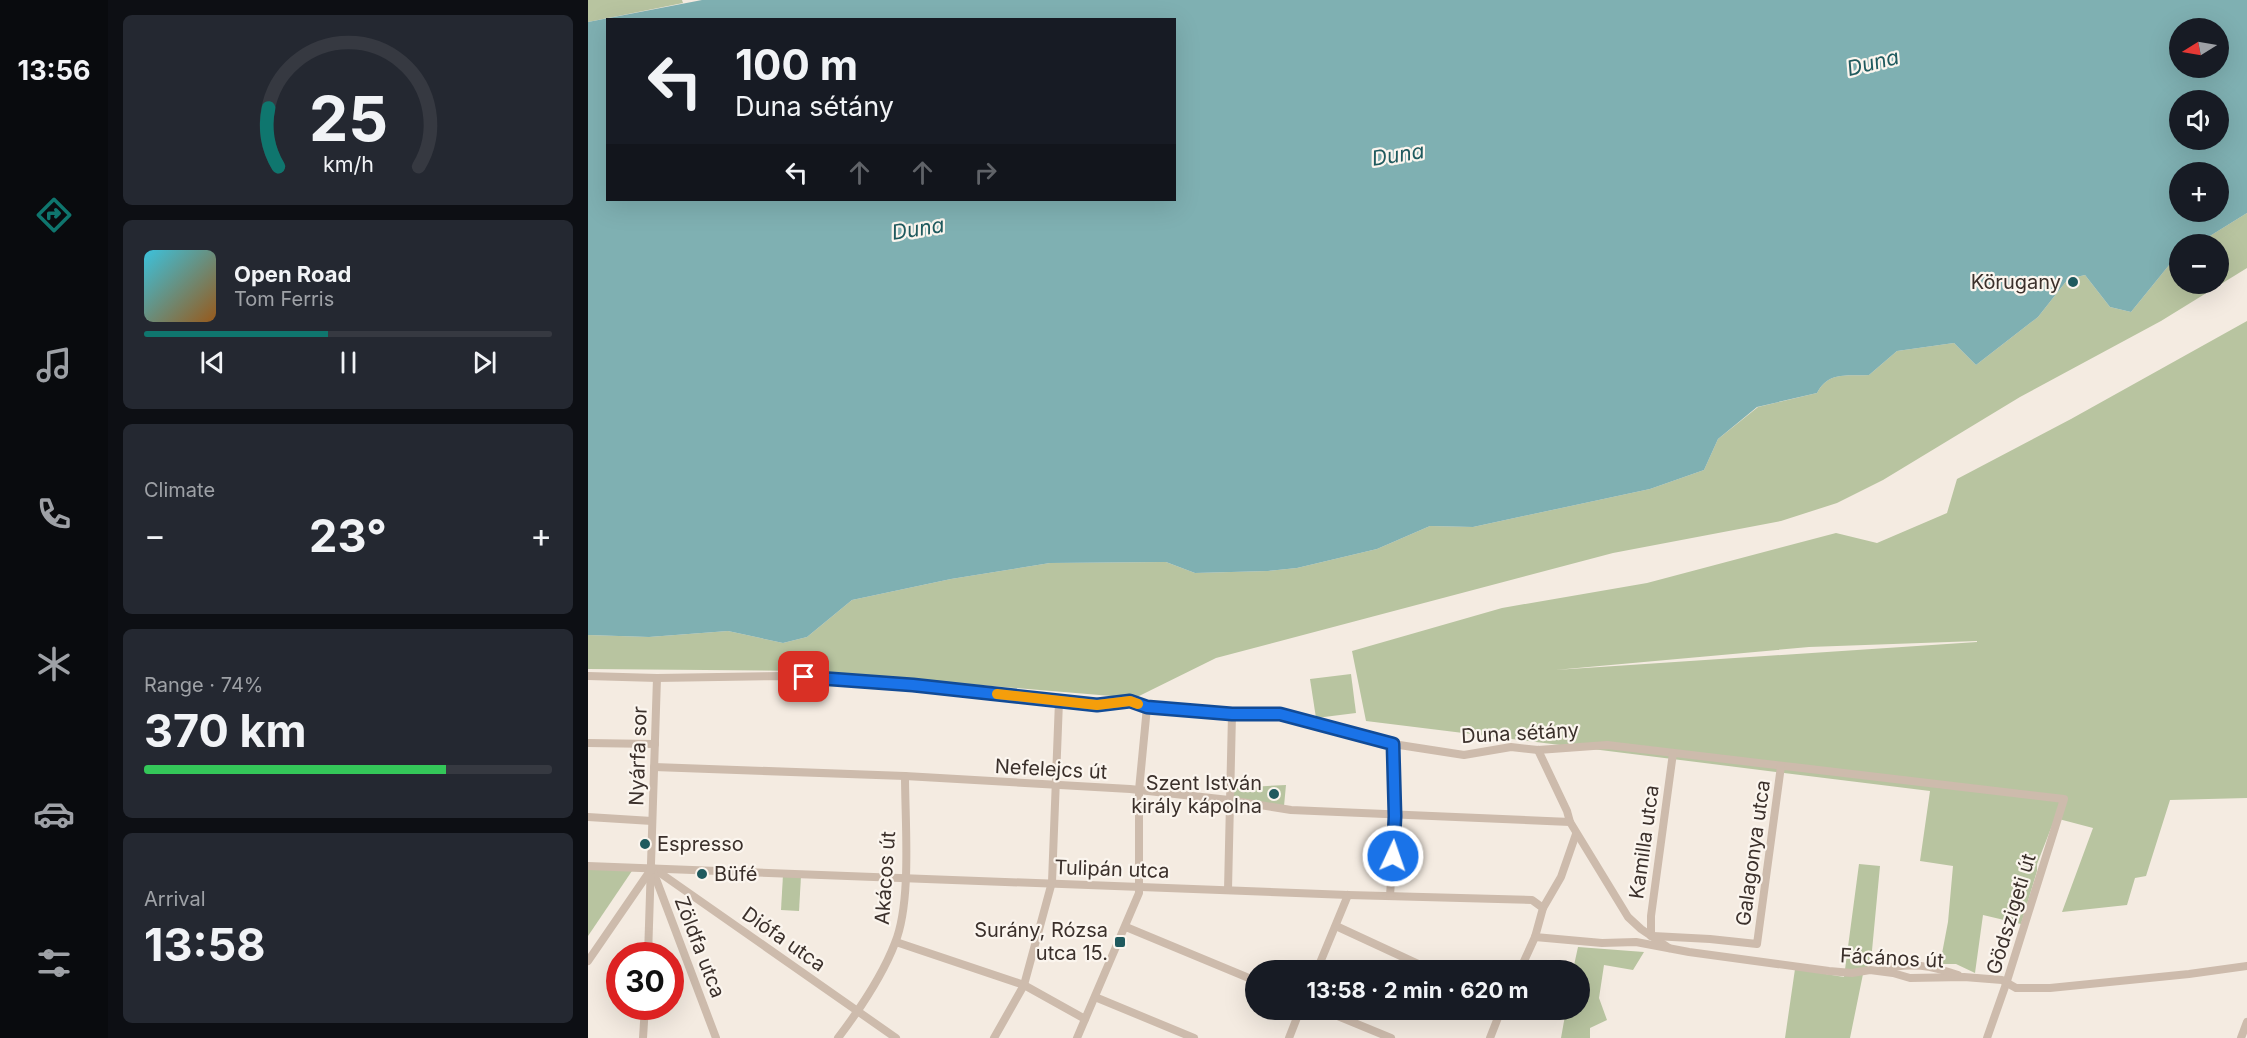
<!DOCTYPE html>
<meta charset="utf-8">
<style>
body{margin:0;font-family:Inter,sans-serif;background:#242831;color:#f1f3f6;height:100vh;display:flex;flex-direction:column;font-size:22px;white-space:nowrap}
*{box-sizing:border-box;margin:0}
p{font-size:20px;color:#9ea1a6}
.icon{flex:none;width:33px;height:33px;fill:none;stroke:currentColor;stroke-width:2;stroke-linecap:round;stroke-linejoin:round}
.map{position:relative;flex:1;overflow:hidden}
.side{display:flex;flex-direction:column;gap:15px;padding:15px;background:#0d0f14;width:480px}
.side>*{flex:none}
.hud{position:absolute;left:18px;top:18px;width:570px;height:183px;border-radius:0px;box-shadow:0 6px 24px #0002;background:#171b24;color:#f1f3f6;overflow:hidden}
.needle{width:39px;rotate:259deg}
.controls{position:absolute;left:1581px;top:18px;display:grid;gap:12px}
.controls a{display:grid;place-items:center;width:60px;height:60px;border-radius:50%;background:#171b24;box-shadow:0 6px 24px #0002;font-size:30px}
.speed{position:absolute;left:18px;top:942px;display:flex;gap:12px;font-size:30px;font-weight:700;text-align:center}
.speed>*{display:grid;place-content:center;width:78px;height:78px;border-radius:50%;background:#171b24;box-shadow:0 6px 24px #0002;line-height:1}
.speed .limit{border:9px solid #d22;background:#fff;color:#111}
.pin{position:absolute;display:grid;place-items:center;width:51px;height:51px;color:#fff;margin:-26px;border-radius:12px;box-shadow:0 3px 9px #0006}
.me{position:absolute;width:66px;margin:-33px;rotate:3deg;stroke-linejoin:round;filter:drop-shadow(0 0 4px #0008)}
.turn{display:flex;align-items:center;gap:21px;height:126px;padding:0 30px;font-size:27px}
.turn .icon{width:78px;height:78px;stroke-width:2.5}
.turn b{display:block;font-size:42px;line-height:51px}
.lanes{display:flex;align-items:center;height:57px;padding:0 30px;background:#0003;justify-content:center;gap:30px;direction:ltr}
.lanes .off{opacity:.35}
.big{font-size:45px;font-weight:700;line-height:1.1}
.side .card{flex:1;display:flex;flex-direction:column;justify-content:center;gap:9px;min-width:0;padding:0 21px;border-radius:9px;background:#242831}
.side .dial{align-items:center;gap:0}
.dial svg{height:156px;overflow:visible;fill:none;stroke:#363941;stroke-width:7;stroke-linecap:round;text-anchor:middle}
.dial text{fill:#f1f3f6;stroke:none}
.song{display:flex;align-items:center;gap:18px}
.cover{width:72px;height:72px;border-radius:9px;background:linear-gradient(135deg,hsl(190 70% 55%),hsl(30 70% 35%))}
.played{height:6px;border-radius:3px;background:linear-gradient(90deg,#0f766e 45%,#363941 45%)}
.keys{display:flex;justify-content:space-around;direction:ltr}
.heat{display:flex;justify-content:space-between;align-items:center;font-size:33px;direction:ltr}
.charge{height:9px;border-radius:4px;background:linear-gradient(90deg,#34c759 74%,#363941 0)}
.trip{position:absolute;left:657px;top:960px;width:345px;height:60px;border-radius:30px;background:#171b24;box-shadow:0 6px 24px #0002;font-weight:700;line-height:60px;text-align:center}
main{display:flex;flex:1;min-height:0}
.dock{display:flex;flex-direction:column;width:108px;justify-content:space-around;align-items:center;background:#090b0e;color:#9ea1a6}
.dock .icon{width:42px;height:42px}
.dock .current{color:#0f766e}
.dock b{font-size:27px;color:#f1f3f6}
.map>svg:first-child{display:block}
</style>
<main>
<nav class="dock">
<b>13:56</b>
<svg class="icon current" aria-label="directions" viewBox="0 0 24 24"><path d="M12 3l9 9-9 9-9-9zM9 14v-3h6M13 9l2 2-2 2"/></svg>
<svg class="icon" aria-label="music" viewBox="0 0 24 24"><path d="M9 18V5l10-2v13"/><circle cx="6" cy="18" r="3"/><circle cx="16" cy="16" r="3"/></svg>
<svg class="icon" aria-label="phone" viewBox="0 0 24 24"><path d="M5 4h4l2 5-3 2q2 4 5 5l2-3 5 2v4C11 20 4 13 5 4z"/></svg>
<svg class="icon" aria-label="climate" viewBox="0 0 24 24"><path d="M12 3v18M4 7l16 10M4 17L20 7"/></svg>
<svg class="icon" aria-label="car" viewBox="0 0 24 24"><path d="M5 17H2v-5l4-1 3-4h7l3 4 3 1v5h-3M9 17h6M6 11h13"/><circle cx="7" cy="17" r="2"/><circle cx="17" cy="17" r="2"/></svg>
<svg class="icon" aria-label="filters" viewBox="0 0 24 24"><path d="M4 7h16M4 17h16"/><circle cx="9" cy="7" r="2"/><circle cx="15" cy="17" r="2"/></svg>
</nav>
<section class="side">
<div class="card dial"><svg viewBox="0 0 100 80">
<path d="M14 69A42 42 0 1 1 86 69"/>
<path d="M14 69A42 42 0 0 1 9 39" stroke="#0f766e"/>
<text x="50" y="56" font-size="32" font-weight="700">25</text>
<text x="50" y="72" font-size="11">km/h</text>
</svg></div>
<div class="card">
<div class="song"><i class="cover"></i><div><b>Open Road</b><p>Tom Ferris</p></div></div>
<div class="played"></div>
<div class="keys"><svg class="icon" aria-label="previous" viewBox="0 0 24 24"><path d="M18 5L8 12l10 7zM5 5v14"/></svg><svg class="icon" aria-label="pause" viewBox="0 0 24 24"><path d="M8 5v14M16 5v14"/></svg><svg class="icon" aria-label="next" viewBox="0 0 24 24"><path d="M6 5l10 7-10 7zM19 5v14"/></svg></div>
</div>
<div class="card"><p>Climate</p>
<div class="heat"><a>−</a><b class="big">23°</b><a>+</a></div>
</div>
<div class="card"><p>Range · 74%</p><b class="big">370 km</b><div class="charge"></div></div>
<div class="card"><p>Arrival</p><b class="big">13:58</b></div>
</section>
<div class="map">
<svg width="1659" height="1038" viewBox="0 0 1659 1038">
<rect width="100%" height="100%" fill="#f4ebe1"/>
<!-- green -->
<g fill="#b8c4a0" fill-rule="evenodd">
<path d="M 0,0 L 94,0 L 95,3 L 0,22 Z"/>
<path d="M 1659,213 L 1659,268 L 1573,321 L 1432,397 L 1295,480 L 1249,503 L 1193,521 L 1025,553 L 628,658 L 547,698 L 223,671 L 0,669 L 0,635 L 61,637 L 140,631 L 195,643 L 219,637 L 264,600 L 363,579 L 462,563 L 578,562 L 607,573 L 680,571 L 709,568 L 789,549 L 842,526 L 885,527 L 1062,489 L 1116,470 L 1130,439 L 1170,407 L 1229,393 C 1240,371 1260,376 1281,375 L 1309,351 L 1366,343 L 1388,365 L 1450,317 L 1480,279 L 1497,275 L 1522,307 L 1543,312 L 1586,259 L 1591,256 L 1592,284 L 1630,284 L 1630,244 L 1609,244 Z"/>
<path d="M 1659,321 L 1659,798 L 1582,800 L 1558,876 L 1547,878 L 1539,905 L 1474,912 L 1505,828 L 1467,818 L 1449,864 L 1449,871 L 1433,924 L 1395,915 L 1387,973 L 1368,964 L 1352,964 L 1360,922 L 1365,866 L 1332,861 L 1342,791 L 778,721 L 764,651 L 914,608 L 1059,583 L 1248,533 L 1289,543 L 1359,513 L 1369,479 L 1483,419 ZM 1389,641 L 1389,642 L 967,670 L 1221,647 Z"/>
<path d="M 763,674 L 768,713 L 728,718 L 722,679 Z"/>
<path d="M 698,785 L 696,806 L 643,799 L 643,788 Z"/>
<path d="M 1271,864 L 1292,866 L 1283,961 L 1275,974 L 1262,1038 L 1197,1038 L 1207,969 L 1256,977 Z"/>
<path d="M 0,865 L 48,865 L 0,936 Z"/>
<path d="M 195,875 L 213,876 L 211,911 L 193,910 Z"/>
<path d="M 990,947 L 1056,952 L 1045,970 L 1016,965 L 1011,998 L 1019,1020 L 1002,1028 L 1002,1038 L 973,1038 L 978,1010 L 992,1010 L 992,970 L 985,970 Z"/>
</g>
<!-- water -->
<path fill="#7fb0b2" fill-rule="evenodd" d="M 114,0 L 1659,0 L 1659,213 L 1609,244 L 1592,244 L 1591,256 L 1586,259 L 1543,312 L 1522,307 L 1497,275 L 1480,279 L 1450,317 L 1388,365 L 1366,343 L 1309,351 L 1281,375 C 1260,376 1240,371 1229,393 L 1169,407 L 1130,439 L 1116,470 L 1062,489 L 885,527 L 842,526 L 789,549 L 709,568 L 680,571 L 607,573 L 578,562 L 462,563 L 363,579 L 264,600 L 219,637 L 195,643 L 140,631 L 61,637 L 0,635 L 0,22 ZM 20,20 L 586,20 L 586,200 L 20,200 ZM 1592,28 L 1630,28 L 1630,68 L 1592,68 ZM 1592,100 L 1630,100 L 1630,140 L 1592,140 ZM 1592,172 L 1630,172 L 1630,212 L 1592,212 Z"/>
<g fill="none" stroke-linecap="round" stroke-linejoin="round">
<!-- minor -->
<g stroke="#cdbbac" stroke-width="8">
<path d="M 0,676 L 69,678 L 197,676 L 325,685 L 509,705 L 542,701 L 559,707 L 644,714 L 692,714 L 805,744 L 876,755 L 923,747 L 950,750 L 1019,745 L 1476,799 L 1418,984 L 1399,1038"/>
<path d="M 0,743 L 67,744"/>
<path d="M 950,750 L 979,811 L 982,822"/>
<path d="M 66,767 L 317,776 L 542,789 L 641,800 L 703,810 L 982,822 L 1040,917 L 1053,929 L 1081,948"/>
<path d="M 0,817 L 64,821"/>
<path d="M 0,866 L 760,895 L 944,900 L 955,908 L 947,937 L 932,970"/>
<path d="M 65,868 L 308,1038"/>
<path d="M 65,871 L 128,1038"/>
<path d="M 640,890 L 644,714"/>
<path d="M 802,896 L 807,816 L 805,744"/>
<path d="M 955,908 L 973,877 L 988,834"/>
<path d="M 748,926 L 843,970"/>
<path d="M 538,927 L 668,981"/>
<path d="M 1063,936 L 1063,916 L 1085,753"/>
<path d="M 1065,936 L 1122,939 L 1169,944 L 1193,766"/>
<path d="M 947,937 L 1014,943 L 1048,942 L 1101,952 L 1241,971 L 1264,973 L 1282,970 L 1305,973 L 1322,978 L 1376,977 L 1414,980 L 1428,988 L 1462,988 L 1601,974 L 1659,966"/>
<path d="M 308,942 L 436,985 L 497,1019"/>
<path d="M 60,956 L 69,678"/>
<path d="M 0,961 L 64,868"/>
<path d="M 1295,968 C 1325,963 1341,965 1370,975"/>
<path d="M 729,970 L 760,895"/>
<path d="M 507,997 L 606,1038"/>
<path d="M 735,1010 L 803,1038"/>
<path d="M 55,1038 L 57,1006"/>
<path d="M 250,1038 C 272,1009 294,977 307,943 C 324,901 317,823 317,776"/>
<path d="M 406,1038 L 436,985 L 464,882 L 471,701"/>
<path d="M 489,1038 L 551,893 L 551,790 L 559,707"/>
<path d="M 701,1038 L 712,1010"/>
<path d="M 902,1038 L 913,1010"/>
<path d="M 1653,1038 L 1659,1022"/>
</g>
</g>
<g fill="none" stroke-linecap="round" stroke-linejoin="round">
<!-- route casing -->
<g stroke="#114b97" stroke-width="15">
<path id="route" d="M 216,677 L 325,685 L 509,705 L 542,701 L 559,707 L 644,714 L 692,714 L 805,744 L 807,816 L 805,856"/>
</g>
<!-- route -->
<use href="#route" stroke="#1a73e8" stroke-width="10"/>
<!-- slow -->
<path stroke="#f59e0b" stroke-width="10" d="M 409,694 L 509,705 L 542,701 L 550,704"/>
</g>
<!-- markers -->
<g fill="#1f5a5e" stroke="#fbf5ee" stroke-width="2">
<circle cx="1485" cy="282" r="6"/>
<circle cx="686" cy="794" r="6"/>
<circle cx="57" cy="844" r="6"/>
<circle cx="114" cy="874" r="6"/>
<rect x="526" y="936" width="12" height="12" rx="3"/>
</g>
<g text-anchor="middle" stroke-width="4.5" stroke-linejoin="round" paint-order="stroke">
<!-- poi labels -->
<g font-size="20" fill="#3b302b" stroke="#fbf5ee" text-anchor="end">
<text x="1473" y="289">Körugany</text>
<text x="674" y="790">Szent István<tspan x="674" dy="23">király kápolna</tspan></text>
<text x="69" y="851" text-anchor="start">Espresso</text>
<text x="126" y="881" text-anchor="start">Büfé</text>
<text x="520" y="937">Surány, Rózsa<tspan x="520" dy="23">utca 15.</tspan></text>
</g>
<!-- street labels -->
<g font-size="20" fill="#3b302b" stroke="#fbf5ee">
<text transform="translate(932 733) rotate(-3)" y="7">Duna sétány</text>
<text transform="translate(50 756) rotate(-88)" y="7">Nyárfa sor</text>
<text transform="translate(463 769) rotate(3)" y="7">Nefelejcs út</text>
<text transform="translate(1056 842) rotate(-82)" y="7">Kamilla utca</text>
<text transform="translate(1165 853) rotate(-82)" y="7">Galagonya utca</text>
<text transform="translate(524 869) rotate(2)" y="7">Tulipán utca</text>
<text transform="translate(297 878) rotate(-86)" y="7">Akácos út</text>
<text transform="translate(1423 914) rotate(-73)" y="7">Gödszigeti út</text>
<text transform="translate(196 939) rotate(35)" y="7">Diófa utca</text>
<text transform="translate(112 947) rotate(69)" y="7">Zöldfa utca</text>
<text transform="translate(1304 958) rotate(3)" y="7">Fácános út</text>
</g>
<!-- water labels -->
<g font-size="21" font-style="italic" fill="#1f5a5e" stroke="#fbf5ee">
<text transform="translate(1285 63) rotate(-14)" y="7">Duna</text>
<text transform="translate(810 155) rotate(-9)" y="7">Duna</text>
<text transform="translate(330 229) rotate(-9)" y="7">Duna</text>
</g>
</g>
</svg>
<div class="controls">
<a><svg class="needle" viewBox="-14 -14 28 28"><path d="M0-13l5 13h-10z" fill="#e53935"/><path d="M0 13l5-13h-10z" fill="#9ea1a6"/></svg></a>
<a><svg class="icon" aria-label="sound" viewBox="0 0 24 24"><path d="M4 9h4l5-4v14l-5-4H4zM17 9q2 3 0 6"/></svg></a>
<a>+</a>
<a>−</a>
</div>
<div class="speed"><div class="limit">30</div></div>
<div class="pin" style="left:216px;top:677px;background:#d93025"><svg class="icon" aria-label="arrive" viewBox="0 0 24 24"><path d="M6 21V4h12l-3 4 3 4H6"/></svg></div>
<svg class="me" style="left:805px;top:856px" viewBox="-20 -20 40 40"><circle r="17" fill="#1a73e8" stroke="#fff" stroke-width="3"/><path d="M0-11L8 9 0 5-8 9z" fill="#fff"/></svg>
<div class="trip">13:58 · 2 min · 620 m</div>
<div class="hud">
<div class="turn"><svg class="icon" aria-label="left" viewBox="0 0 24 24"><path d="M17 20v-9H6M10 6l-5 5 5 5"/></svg><div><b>100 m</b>Duna sétány</div></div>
<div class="lanes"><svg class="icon" aria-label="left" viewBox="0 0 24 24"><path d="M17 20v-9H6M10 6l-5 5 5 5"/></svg><svg class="icon off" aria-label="ahead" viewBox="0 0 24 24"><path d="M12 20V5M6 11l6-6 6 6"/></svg><svg class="icon off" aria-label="ahead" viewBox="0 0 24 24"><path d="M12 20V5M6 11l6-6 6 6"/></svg><svg class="icon off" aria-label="right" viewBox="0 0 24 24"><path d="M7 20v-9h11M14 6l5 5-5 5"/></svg></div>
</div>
</div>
</main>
